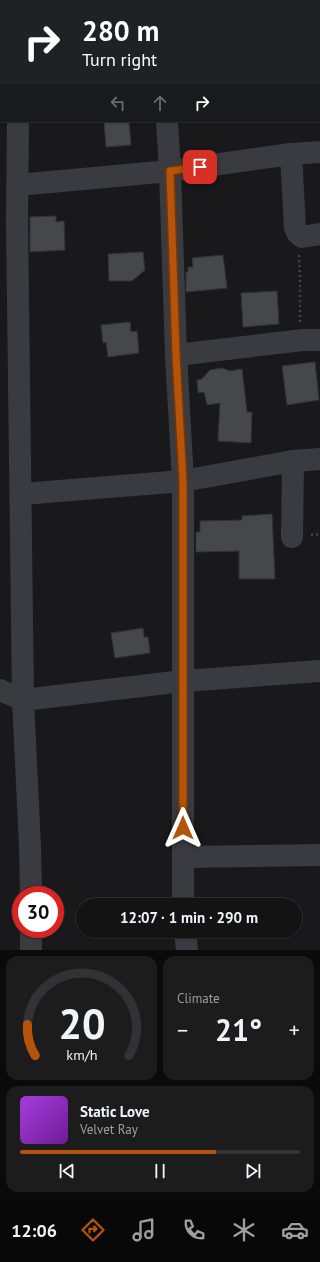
<!DOCTYPE html>
<meta charset="utf-8">
<style>
body{margin:0;font-family:"PT Sans",sans-serif;background:#1c1c1d;color:#f1f3f6;height:100vh;display:flex;flex-direction:column;font-size:15px;white-space:nowrap}
*{box-sizing:border-box;margin:0}
p{font-size:13px;color:#9d9ea0}
.icon{flex:none;width:22px;height:22px;fill:none;stroke:currentColor;stroke-width:2;stroke-linecap:round;stroke-linejoin:round}
.map{position:relative;height:950px;overflow:hidden}
.sheet{display:flex;flex-direction:column;gap:6px;padding:6px;background:#0a0a0b;flex:1}
.sheet>*{flex:none}
.top-card{position:absolute;left:0px;top:0px;width:320px;height:122px;box-shadow:0 1px 3px #0004,0 0 0 1px #323234;background:#202124;color:#fff;overflow:hidden}
.speed{position:absolute;left:12px;top:886px;display:flex;gap:8px;font-size:20px;font-weight:700;text-align:center}
.speed>*{display:grid;place-content:center;width:52px;height:52px;border-radius:50%;background:#131314;box-shadow:0 1px 3px #0004,0 0 0 1px #323234;line-height:1}
.speed .limit{border:6px solid #d22;background:#fff;color:#111}
.pin{position:absolute;display:grid;place-items:center;width:34px;height:34px;color:#fff;margin:-17px;border-radius:8px;box-shadow:0 2px 6px #0006}
.me{position:absolute;width:44px;margin:-22px;rotate:0deg;stroke-linejoin:round;filter:drop-shadow(0 0 3px #0008)}
.turn{display:flex;align-items:center;gap:14px;height:84px;padding:0 16px;font-size:18px}
.turn .icon{width:52px;height:52px;stroke-width:2.5}
.turn b{display:block;font-size:28px;line-height:34px}
.lanes{display:flex;align-items:center;height:38px;padding:0 16px;background:#0003;justify-content:center;gap:20px;direction:ltr}
.lanes .off{opacity:.35}
.big{font-size:30px;font-weight:600;line-height:1.1}
.sheet .widget{flex:1;display:flex;flex-direction:column;justify-content:center;gap:6px;min-width:0;padding:0 14px;border-radius:12px;background:#1c1c1d}
.sheet .dial{align-items:center;gap:0}
.dial svg{height:104px;overflow:visible;fill:none;stroke:#323234;stroke-width:7;stroke-linecap:round;text-anchor:middle}
.dial text{fill:#f1f3f6;stroke:none}
.song{display:flex;align-items:center;gap:12px}
.cover{width:48px;height:48px;border-radius:6px;background:linear-gradient(135deg,hsl(280 70% 55%),hsl(280 70% 35%))}
.played{height:4px;border-radius:2px;background:linear-gradient(90deg,#b45309 70%,#323234 70%)}
.keys{display:flex;justify-content:space-around;direction:ltr}
.heat{display:flex;justify-content:space-between;align-items:center;font-size:22px;direction:ltr}
.sheet .tiles{flex:1;display:grid;gap:6px;grid-template-columns:1fr 1fr}
.widget:last-child{grid-column:span 2}
.trip{position:absolute;left:76px;top:898px;width:226px;height:40px;border-radius:20px;background:#131314;box-shadow:0 1px 3px #0004,0 0 0 1px #323234;font-weight:600;line-height:40px;text-align:center}
.tabs{display:flex;height:64px;justify-content:space-around;align-items:center;background:#080808;color:#9d9ea0}
.tabs .icon{width:28px;height:28px}
.tabs .current{color:#b45309}
.tabs b{font-size:18px;color:#f1f3f6}
.map>svg:first-child{display:block}
</style>
<div class="map">
<svg width="320" height="950" viewBox="0 0 320 950">
<rect width="100%" height="100%" fill="#19191b"/>
<!-- building -->
<g fill="#46474b" stroke="#333337">
<path d="M 104,121 L 129,121 L 131,145 L 106,147 Z"/>
<path d="M 56,216 L 56,222 L 64,221 L 65,250 L 30,252 L 30,217 Z"/>
<path d="M 143,252 L 145,270 L 132,281 L 109,281 L 108,254 Z"/>
<path d="M 223,255 L 227,288 L 186,292 L 186,272 L 188,272 L 188,267 L 193,267 L 192,258 Z"/>
<path d="M 277,291 L 279,324 L 243,327 L 241,293 Z"/>
<path d="M 130,322 L 131,332 L 137,331 L 139,353 L 108,357 L 106,342 L 103,343 L 101,325 Z"/>
<path d="M 315,362 L 319,400 L 287,405 L 282,366 Z"/>
<path d="M 222,368 L 230,371 L 242,369 L 247,412 L 252,412 L 251,443 L 218,441 L 220,403 L 207,405 L 204,392 L 198,393 L 197,380 L 202,379 L 210,370 Z"/>
<path d="M 272,514 L 275,579 L 239,579 L 239,551 L 196,552 L 196,532 L 200,532 L 200,521 L 242,520 L 242,516 Z"/>
<path d="M 143,628 L 144,637 L 148,637 L 150,653 L 115,658 L 111,633 Z"/>
</g>
<g fill="none" stroke-linecap="round" stroke-linejoin="round">
<!-- path -->
<g stroke="#414247" stroke-width="2.5" stroke-dasharray="2 3" stroke-linecap="butt">
<path d="M 299,255 L 300,278 L 300,322"/>
<path d="M 311,535 L 320,534"/>
</g>
<!-- minor -->
<g stroke="#3a3b40" stroke-width="22">
<path d="M 15,0 L 15,1"/>
<path d="M 160,0 L 160,1"/>
<path d="M 319,13 L 320,13"/>
<path d="M 0,57 L 1,57"/>
<path d="M 18,121 L 17,220 L 23,700 L 30,846 L 31,895"/>
<path d="M 167,121 L 170,171 L 176,355 L 183,481 L 183,905"/>
<path d="M 291,154 L 295,228 L 298,234 L 302,237 L 320,234"/>
<path d="M 18,185 L 170,171 L 291,154 L 320,152"/>
<path d="M 176,355 L 303,340 L 320,340"/>
<path d="M 22,494 L 183,481 L 293,461 L 320,459"/>
<path d="M 292,537 L 293,461"/>
<path d="M 0,690 L 23,700 L 183,681 L 320,671"/>
<path d="M 183,857 L 320,855"/>
<path d="M 31,929 L 31,950"/>
<path d="M 185,931 L 187,950"/>
</g>
</g>
<g fill="none" stroke-linecap="round" stroke-linejoin="round">
<!-- route casing -->
<g stroke="#753606" stroke-width="10">
<path id="route" d="M 183,828 L 183,481 L 176,355 L 170,171 L 200,167"/>
</g>
<!-- route -->
<use href="#route" stroke="#b45309" stroke-width="7"/>
</g>
</svg>
<div class="speed"><div class="limit">30</div></div>
<div class="pin" style="left:200px;top:167px;background:#d93025"><svg class="icon" aria-label="arrive" viewBox="0 0 24 24"><path d="M6 21V4h12l-3 4 3 4H6"/></svg></div>
<svg class="me" style="left:183px;top:828px" viewBox="-20 -20 40 40"><path d="M0-17L14 15 0 8-14 15z" fill="#b45309" stroke="#fff" stroke-width="4"/></svg>
<div class="trip">12:07 · 1 min · 290 m</div>
<div class="top-card">
<div class="turn"><svg class="icon" aria-label="right" viewBox="0 0 24 24"><path d="M7 20v-9h11M14 6l5 5-5 5"/></svg><div><b>280 m</b>Turn right</div></div>
<div class="lanes"><svg class="icon off" aria-label="left" viewBox="0 0 24 24"><path d="M17 20v-9H6M10 6l-5 5 5 5"/></svg><svg class="icon off" aria-label="ahead" viewBox="0 0 24 24"><path d="M12 20V5M6 11l6-6 6 6"/></svg><svg class="icon" aria-label="right" viewBox="0 0 24 24"><path d="M7 20v-9h11M14 6l5 5-5 5"/></svg></div>
</div>
</div>
<section class="sheet">
<div class="tiles">
<div class="widget dial"><svg viewBox="0 0 100 80">
<path d="M14 69A42 42 0 1 1 86 69"/>
<path d="M14 69A42 42 0 0 1 8 45" stroke="#b45309"/>
<text x="50" y="56" font-size="32" font-weight="700">20</text>
<text x="50" y="72" font-size="11">km/h</text>
</svg></div>
<div class="widget"><p>Climate</p>
<div class="heat"><a>−</a><b class="big">21°</b><a>+</a></div>
</div>
<div class="widget">
<div class="song"><i class="cover"></i><div><b>Static Love</b><p>Velvet Ray</p></div></div>
<div class="played"></div>
<div class="keys"><svg class="icon" aria-label="previous" viewBox="0 0 24 24"><path d="M18 5L8 12l10 7zM5 5v14"/></svg><svg class="icon" aria-label="pause" viewBox="0 0 24 24"><path d="M8 5v14M16 5v14"/></svg><svg class="icon" aria-label="next" viewBox="0 0 24 24"><path d="M6 5l10 7-10 7zM19 5v14"/></svg></div>
</div>
</div>
</section>
<nav class="tabs">
<b>12:06</b>
<svg class="icon current" aria-label="directions" viewBox="0 0 24 24"><path d="M12 3l9 9-9 9-9-9zM9 14v-3h6M13 9l2 2-2 2"/></svg>
<svg class="icon" aria-label="music" viewBox="0 0 24 24"><path d="M9 18V5l10-2v13"/><circle cx="6" cy="18" r="3"/><circle cx="16" cy="16" r="3"/></svg>
<svg class="icon" aria-label="phone" viewBox="0 0 24 24"><path d="M5 4h4l2 5-3 2q2 4 5 5l2-3 5 2v4C11 20 4 13 5 4z"/></svg>
<svg class="icon" aria-label="climate" viewBox="0 0 24 24"><path d="M12 3v18M4 7l16 10M4 17L20 7"/></svg>
<svg class="icon" aria-label="car" viewBox="0 0 24 24"><path d="M5 17H2v-5l4-1 3-4h7l3 4 3 1v5h-3M9 17h6M6 11h13"/><circle cx="7" cy="17" r="2"/><circle cx="17" cy="17" r="2"/></svg>
</nav>
